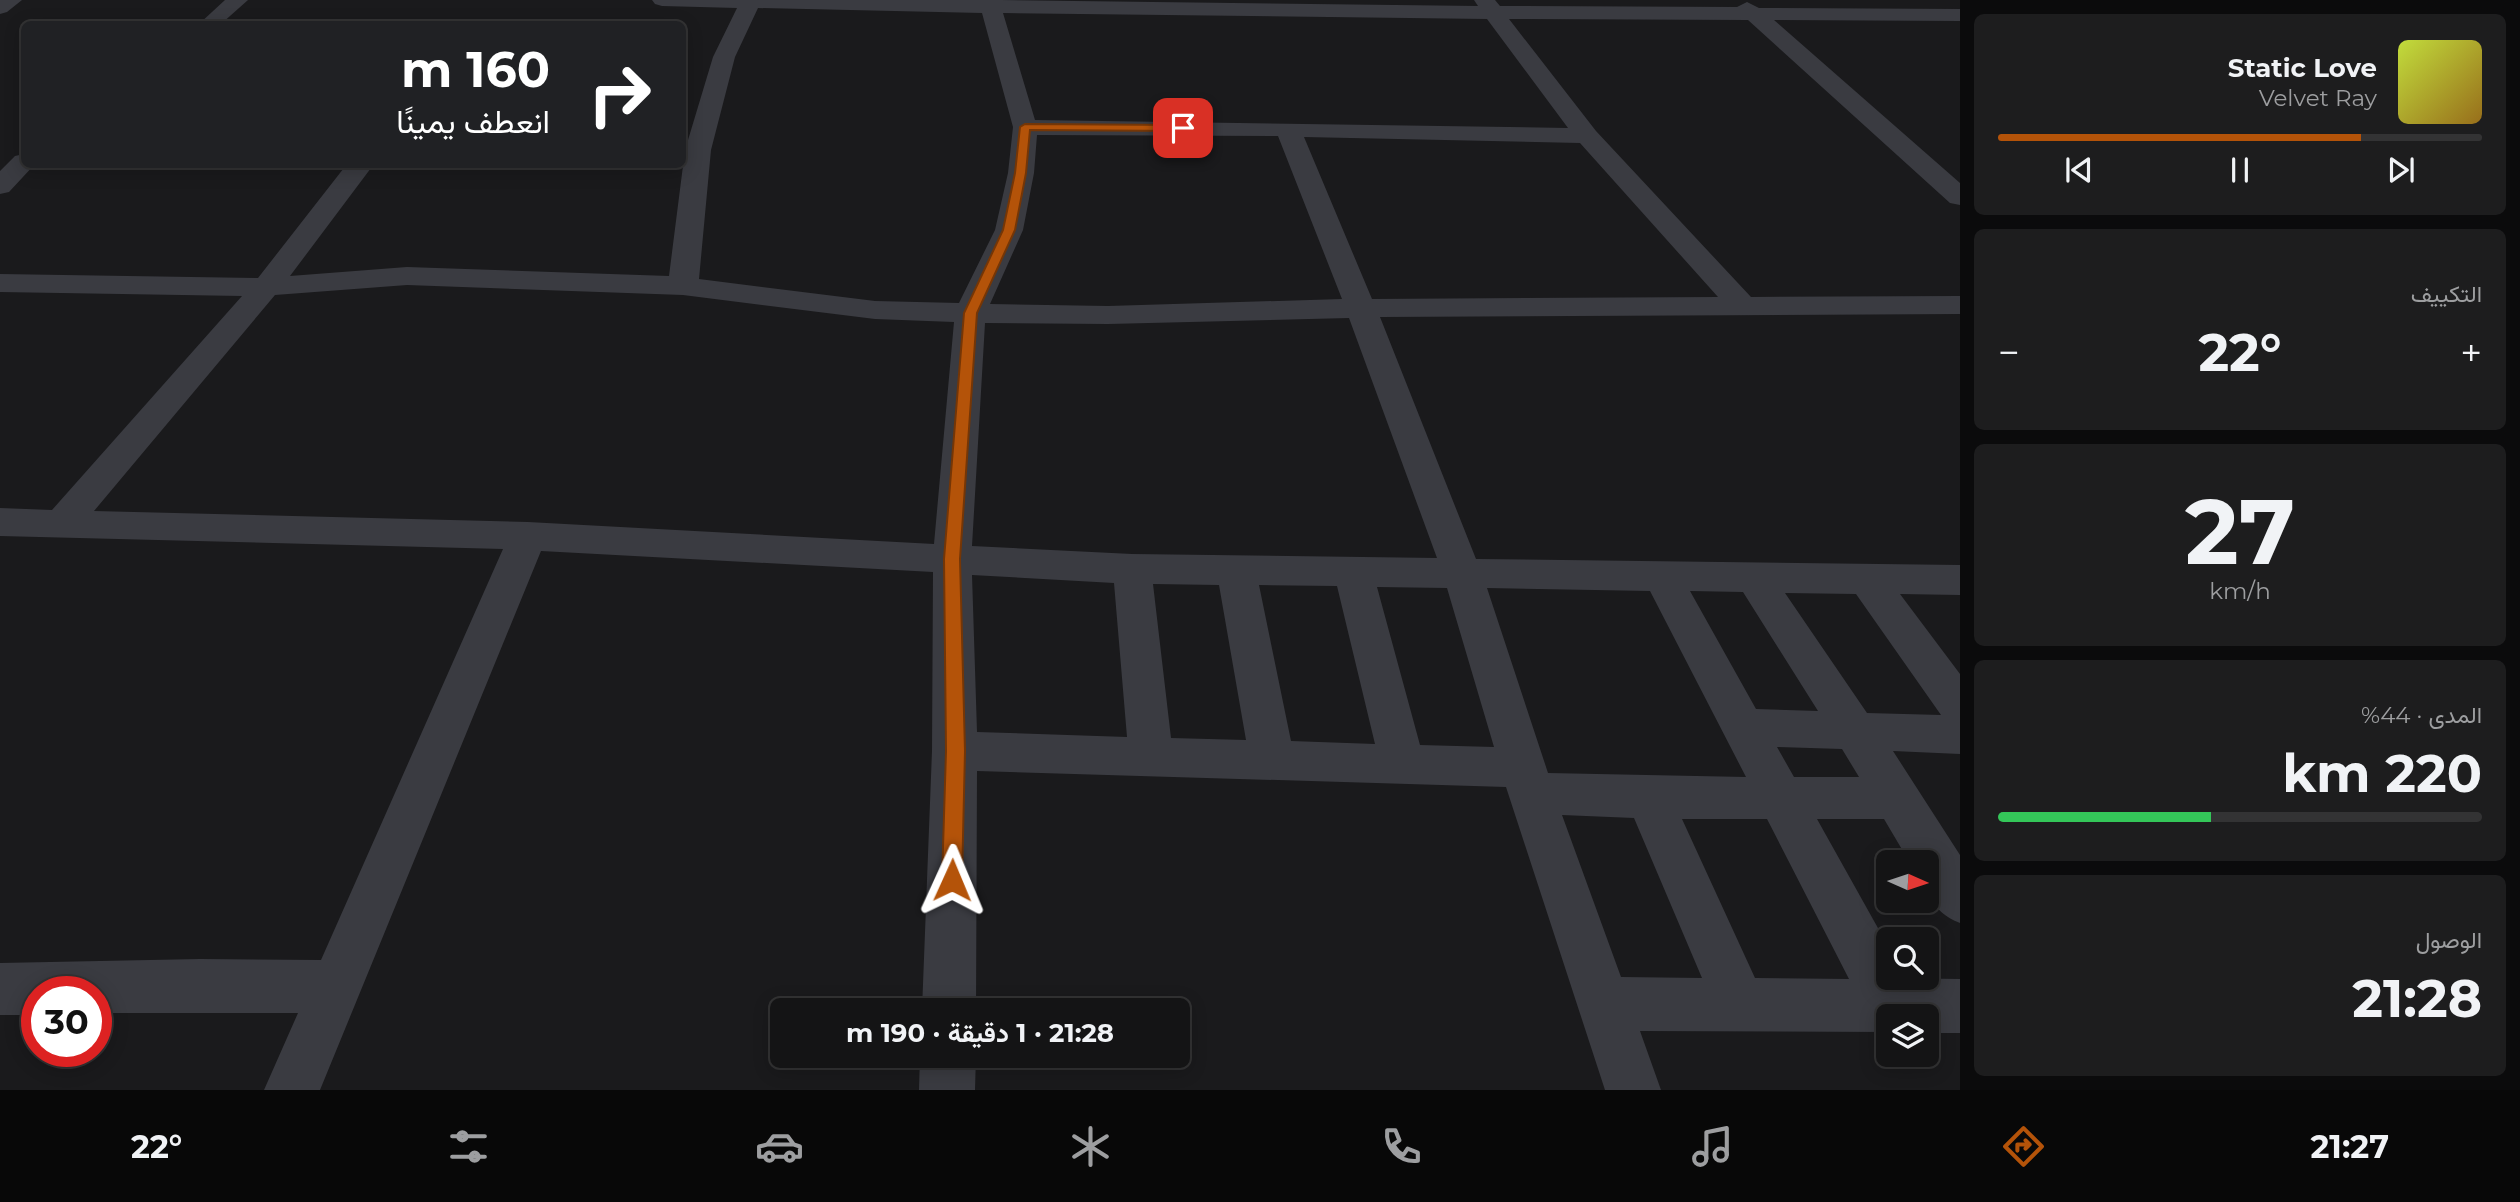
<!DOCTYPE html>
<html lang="ar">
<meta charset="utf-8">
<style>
body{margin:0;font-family:Montserrat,Vazirmatn,sans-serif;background:#1d1d1e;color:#f1f3f6;direction:rtl;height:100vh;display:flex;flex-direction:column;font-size:26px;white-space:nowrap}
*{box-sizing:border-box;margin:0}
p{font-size:23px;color:#9d9ea0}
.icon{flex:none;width:38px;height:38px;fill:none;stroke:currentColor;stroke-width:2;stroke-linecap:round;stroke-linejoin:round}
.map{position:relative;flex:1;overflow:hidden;direction:ltr}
.sheet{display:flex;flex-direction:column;gap:14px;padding:14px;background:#0b0b0c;width:560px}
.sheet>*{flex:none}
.banner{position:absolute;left:21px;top:21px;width:665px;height:147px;border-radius:10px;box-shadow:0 4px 18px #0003,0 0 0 2px #333334;direction:rtl;background:#202124;color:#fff;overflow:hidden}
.needle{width:46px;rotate:93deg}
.buttons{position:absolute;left:1876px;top:850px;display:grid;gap:14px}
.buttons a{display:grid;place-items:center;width:63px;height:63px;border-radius:10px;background:#141415;box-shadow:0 4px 18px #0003,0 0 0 2px #333334;font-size:35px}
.speed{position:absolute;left:21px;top:976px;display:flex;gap:14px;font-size:35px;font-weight:700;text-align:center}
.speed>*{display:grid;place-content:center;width:91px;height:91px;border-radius:50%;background:#141415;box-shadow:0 4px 18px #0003,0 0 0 2px #333334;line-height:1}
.speed .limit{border:10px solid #d22;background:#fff;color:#111}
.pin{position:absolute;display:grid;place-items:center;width:60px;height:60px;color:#fff;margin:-30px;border-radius:14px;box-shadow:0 4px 10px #0006}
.me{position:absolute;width:77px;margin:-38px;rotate:1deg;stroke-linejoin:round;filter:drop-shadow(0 0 5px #0008)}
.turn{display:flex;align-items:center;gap:24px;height:147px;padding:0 21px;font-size:32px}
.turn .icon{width:91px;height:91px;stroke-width:2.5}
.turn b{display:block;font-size:49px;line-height:60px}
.big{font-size:52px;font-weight:700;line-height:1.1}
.sheet .card{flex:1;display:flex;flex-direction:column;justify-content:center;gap:10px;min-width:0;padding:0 24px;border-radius:10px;background:#1d1d1e}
.sheet .dial{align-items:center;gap:0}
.dial b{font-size:91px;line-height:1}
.song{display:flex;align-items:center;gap:21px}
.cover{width:84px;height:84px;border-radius:10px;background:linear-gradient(135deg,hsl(70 70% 55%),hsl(40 70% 35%))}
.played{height:7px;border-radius:4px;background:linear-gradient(90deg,#b45309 75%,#333334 75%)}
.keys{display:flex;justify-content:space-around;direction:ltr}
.heat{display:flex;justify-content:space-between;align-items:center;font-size:38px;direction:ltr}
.charge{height:10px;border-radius:5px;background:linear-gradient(90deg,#34c759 44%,#333334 0)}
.trip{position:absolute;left:770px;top:998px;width:420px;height:70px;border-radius:10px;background:#141415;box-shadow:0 4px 18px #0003,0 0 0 2px #333334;font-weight:700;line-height:70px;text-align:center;direction:rtl}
.tab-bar{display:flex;height:112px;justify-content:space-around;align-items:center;background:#080808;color:#9d9ea0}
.tab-bar .icon{width:49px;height:49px}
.tab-bar .active{color:#b45309}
.tab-bar b{font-size:32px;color:#f1f3f6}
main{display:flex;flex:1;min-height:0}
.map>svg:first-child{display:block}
</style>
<main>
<section class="sheet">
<div class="card">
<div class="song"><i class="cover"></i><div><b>Static Love</b><p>Velvet Ray</p></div></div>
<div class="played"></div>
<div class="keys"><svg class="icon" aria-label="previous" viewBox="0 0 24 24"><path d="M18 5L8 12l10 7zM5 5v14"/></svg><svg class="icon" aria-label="pause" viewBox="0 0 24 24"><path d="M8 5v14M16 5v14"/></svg><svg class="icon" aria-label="next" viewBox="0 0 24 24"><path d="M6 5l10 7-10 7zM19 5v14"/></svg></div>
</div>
<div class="card"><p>التكييف</p>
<div class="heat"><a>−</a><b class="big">22°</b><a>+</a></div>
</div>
<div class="card dial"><b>27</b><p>km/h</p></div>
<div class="card"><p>المدى · 44%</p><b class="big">220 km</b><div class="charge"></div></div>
<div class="card"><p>الوصول</p><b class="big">21:28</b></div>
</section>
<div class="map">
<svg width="1960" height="1090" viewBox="0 0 1960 1090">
<rect width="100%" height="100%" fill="#1a1a1c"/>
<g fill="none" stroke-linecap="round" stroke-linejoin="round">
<!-- minor -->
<g fill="#3a3b41" fill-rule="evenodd">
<path d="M 0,0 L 22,0 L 7,12 L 0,14 Z"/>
<path d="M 225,0 L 248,0 L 221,24 L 199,24 Z"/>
<path d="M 652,0 L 1001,0 L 1478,6 L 1474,0 L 1495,0 L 1500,6 L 1737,7 L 1747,2 L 1759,8 L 1960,9 L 1960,21 L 1774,20 L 1960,183 L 1960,205 L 1950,203 L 1748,20 L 1509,19 L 1596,131 L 1751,297 L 1960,296 L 1960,314 L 1380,317 L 1476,559 L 1960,565 L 1960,595 L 1900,594 L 1960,674 L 1960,754 L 1893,751 L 1960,855 L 1960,923 C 1930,911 1927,893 1927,863 L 1910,863 L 1884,819 L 1817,819 L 1888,946 L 1888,978 L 1960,979 L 1960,1033 L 1927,1033 L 1927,1017 L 1888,1017 L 1888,1032 L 1640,1031 L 1661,1090 L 1605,1090 L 1506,787 L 977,771 L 976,1010 L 922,1010 L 932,751 L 933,572 L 541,551 L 320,1090 L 264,1090 L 298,1013 L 96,1013 L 96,992 L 37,992 L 37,1015 L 0,1015 L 0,963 L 200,959 L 321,960 L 503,549 L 0,536 L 0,508 L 52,510 L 242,296 L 0,292 L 0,274 L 258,278 L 347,164 L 374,164 L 290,276 L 407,267 L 669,276 L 685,150 L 713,57 L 737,8 L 662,6 L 655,4 ZM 758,8 L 982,13 L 1013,127 L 1008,173 L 995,230 L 959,303 L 875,301 L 699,279 L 711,150 L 735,57 ZM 1003,13 L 1487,19 L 1568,128 L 1035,120 ZM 1037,135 L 1278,136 L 1342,299 L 1108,306 L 990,304 L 1023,230 L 1034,173 ZM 1304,137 L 1580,143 L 1718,297 L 1372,299 ZM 407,285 L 683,295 L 875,319 L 954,322 L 934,544 L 528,522 L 94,511 L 275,295 ZM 1349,318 L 1437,558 L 1132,554 L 972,546 L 985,323 L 1108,324 ZM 972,575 L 1114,583 L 1127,737 L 977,732 ZM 1153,584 L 1219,585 L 1246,740 L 1171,738 ZM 1259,585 L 1337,586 L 1375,744 L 1291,741 ZM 1377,587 L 1447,588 L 1494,747 L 1420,745 ZM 1487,588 L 1650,591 L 1746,777 L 1548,773 ZM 1690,591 L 1743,592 L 1818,711 L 1756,709 ZM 1785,593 L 1856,594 L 1941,715 L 1867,713 ZM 1777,747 L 1842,749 L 1859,777 L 1794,777 ZM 1562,815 L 1634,818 L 1702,978 L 1621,977 ZM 1682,819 L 1767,819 L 1849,979 L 1755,978 Z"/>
<path d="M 24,154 L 24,164 L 35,164 L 9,192 L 0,194 L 0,171 L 15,156 Z"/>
<path d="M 920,1055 L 976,1055 L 975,1090 L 919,1090 Z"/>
</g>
</g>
<!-- route -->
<path fill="#b45309" stroke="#753606" stroke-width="2" d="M 1025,124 L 1183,125 L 1188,128 L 1183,131 L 1030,130 L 1026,173 L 1015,230 L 977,313 L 960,559 L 965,751 L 962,880 L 959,887 L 952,890 L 945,887 L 942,880 L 946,751 L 944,559 L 964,313 L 1003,230 L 1015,173 L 1020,127 Z"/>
</svg>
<div class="buttons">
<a><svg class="needle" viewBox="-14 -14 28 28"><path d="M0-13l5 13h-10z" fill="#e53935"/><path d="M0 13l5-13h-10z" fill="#9d9ea0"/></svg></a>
<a><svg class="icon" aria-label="search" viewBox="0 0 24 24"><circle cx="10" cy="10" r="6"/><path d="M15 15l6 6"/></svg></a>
<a><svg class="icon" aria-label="layers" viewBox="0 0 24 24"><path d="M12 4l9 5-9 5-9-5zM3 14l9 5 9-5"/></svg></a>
</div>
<div class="speed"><div class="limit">30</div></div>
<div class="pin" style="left:1183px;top:128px;background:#d93025"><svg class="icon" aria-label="arrive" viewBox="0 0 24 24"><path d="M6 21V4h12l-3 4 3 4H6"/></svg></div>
<svg class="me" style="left:952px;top:880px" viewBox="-20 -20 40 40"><path d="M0-17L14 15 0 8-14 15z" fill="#b45309" stroke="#fff" stroke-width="4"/></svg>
<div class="trip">21:28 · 1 دقيقة · 190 m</div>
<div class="banner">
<div class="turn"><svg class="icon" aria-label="right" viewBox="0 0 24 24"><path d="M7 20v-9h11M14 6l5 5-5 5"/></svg><div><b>160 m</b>انعطف يمينًا</div></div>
</div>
</div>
</main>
<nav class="tab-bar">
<b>21:27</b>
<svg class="icon active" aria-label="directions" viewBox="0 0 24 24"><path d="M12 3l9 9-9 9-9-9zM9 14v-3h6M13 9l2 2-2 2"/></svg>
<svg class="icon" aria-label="music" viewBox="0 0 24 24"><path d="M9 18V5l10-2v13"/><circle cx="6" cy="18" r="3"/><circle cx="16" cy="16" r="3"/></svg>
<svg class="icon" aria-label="phone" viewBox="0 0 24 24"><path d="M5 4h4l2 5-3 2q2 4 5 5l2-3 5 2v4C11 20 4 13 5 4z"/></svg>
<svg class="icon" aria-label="climate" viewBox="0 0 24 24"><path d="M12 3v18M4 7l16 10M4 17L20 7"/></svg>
<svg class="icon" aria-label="car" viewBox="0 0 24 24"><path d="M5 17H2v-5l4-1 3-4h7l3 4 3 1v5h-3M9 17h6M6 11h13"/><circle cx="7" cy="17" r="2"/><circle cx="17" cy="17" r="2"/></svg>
<svg class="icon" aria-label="filters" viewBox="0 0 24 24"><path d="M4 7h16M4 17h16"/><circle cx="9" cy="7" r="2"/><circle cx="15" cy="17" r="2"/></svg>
<b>22°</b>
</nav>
